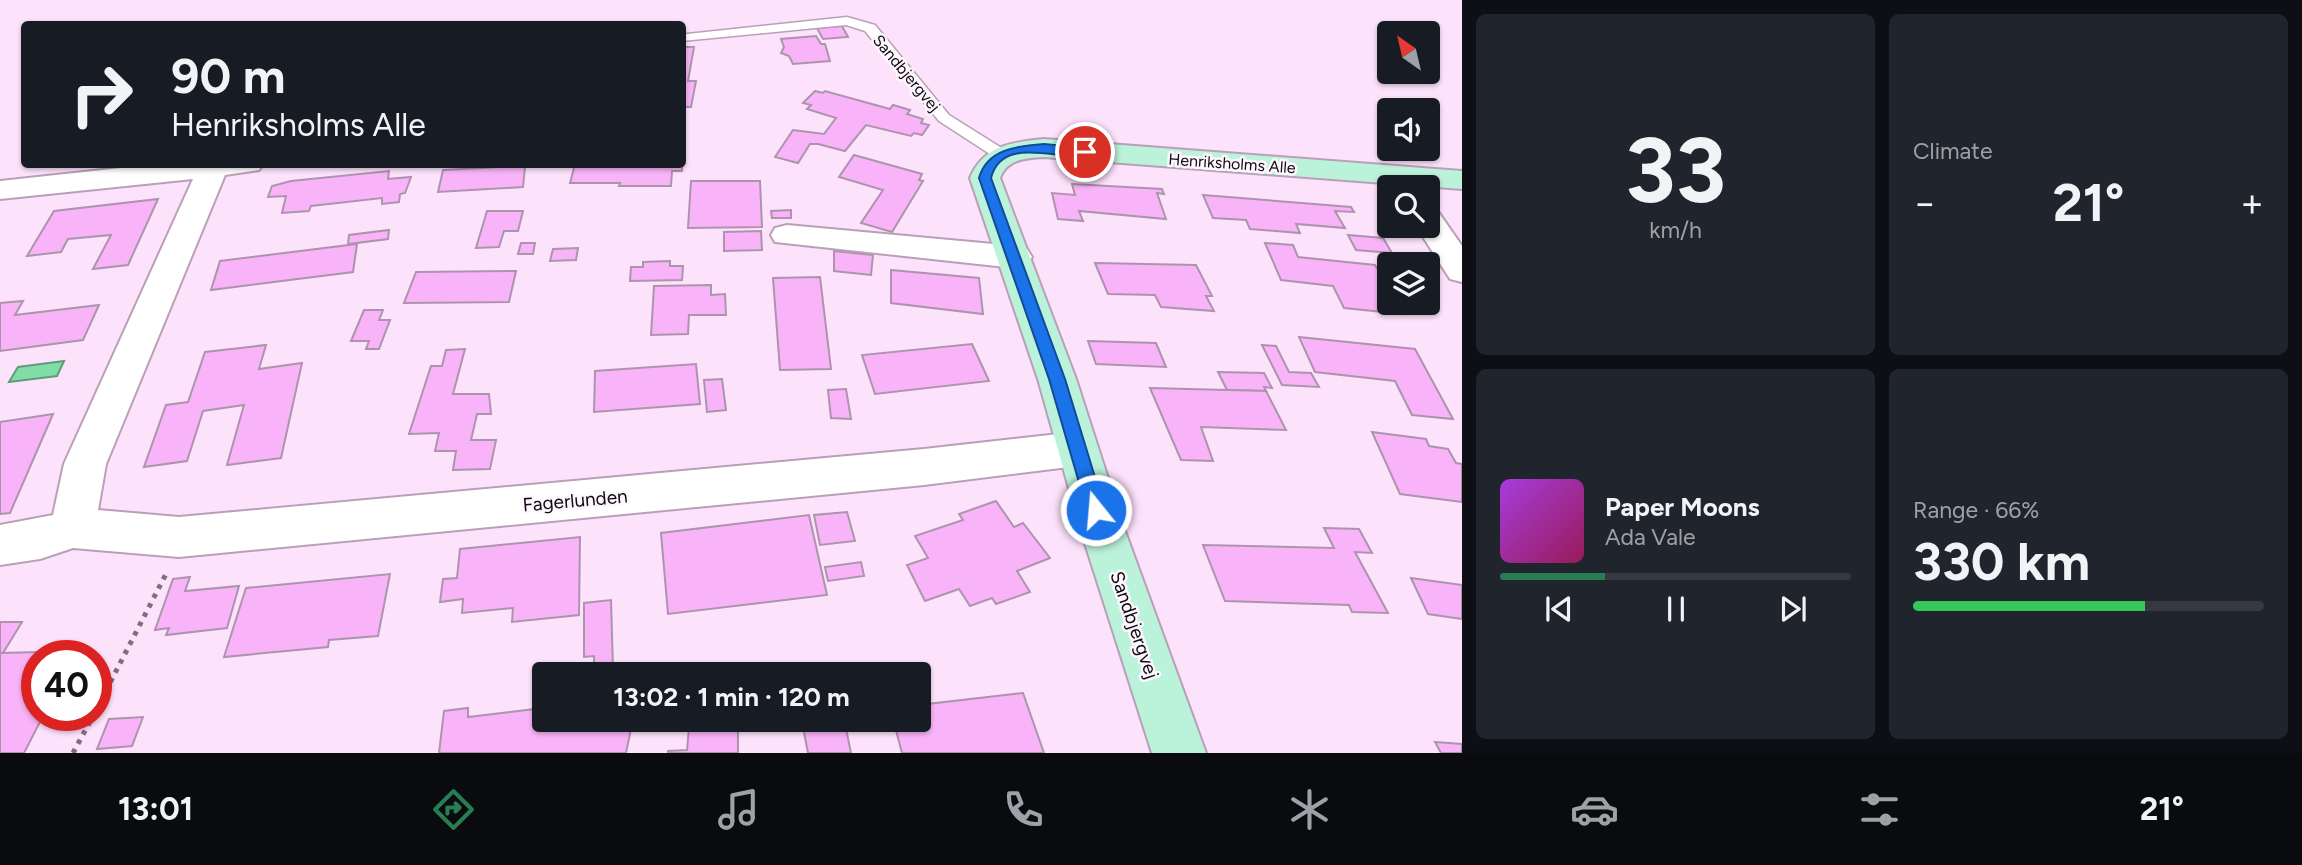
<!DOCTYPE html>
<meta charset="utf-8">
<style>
body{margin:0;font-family:Figtree,sans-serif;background:#20242c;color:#f1f3f6;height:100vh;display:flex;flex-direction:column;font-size:26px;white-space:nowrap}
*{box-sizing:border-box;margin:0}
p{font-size:23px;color:#9ea1a6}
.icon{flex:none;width:38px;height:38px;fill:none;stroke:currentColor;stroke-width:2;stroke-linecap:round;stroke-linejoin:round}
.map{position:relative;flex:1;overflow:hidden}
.drawer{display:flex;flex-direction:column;gap:14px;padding:14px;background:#0d0f14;width:840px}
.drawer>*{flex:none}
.top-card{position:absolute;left:21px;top:21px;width:665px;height:147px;border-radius:7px;box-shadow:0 2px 5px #0004;background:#171b24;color:#f1f3f6;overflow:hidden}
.needle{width:46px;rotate:326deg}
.buttons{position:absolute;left:1377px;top:21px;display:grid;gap:14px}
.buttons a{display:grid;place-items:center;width:63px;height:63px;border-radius:7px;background:#171b24;box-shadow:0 2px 5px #0004;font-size:35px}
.speed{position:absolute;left:21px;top:640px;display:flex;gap:14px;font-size:35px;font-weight:700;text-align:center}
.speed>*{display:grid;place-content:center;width:91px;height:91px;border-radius:50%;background:#171b24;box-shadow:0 2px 5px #0004;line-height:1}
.speed .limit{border:10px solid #d22;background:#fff;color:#111}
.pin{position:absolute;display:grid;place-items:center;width:60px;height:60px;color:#fff;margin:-30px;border:4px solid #fff;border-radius:50%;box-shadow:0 2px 7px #0007}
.me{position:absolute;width:77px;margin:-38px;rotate:343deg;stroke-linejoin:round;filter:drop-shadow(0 0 5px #0008)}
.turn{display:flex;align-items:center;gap:24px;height:147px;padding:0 35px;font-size:32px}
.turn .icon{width:91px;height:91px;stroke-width:2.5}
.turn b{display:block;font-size:49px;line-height:60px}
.big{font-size:52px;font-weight:700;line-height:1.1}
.drawer .card{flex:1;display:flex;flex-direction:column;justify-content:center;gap:10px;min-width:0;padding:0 24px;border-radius:10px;background:#20242c}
.drawer .dial{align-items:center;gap:0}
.dial b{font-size:91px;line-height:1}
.song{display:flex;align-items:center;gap:21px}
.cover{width:84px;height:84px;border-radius:10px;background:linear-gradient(135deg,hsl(280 70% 55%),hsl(330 70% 35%))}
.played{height:7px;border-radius:4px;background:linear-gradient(90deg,#277e52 30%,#363941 30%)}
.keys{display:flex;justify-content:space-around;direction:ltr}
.heat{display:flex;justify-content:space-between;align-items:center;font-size:38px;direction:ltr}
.charge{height:10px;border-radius:5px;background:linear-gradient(90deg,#34c759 66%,#363941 0)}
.drawer .tiles{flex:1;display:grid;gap:14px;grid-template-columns:repeat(2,1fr)}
.trip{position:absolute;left:532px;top:662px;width:399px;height:70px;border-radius:7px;background:#171b24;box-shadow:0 2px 5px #0004;font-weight:700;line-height:70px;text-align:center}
.dock{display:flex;height:112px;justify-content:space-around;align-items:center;background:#090b0e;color:#9ea1a6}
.dock .icon{width:49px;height:49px}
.dock .current{color:#277e52}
.dock b{font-size:32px;color:#f1f3f6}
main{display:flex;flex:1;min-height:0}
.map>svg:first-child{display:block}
</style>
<main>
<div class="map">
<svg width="1462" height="753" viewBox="0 0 1462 753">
<rect width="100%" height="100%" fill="#fde2fc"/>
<!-- water -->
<path fill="#80dda7" stroke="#5f9d7a" stroke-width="2" d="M 64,361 L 57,376 L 9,382 L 18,367 Z"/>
<!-- building -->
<g fill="#f9b4f9" stroke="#ad94ad" stroke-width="2">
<path d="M 842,26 L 848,37 L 823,39 L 817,28 Z"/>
<path d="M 816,36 L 821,44 L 825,44 L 830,61 L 793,64 L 789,56 L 781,53 L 784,47 L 781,39 Z"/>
<path d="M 682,47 L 694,47 L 688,81 L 696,81 L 691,107 L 682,107 Z"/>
<path d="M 815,91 L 823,93 L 825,91 L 890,109 L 893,105 L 910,110 L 907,114 L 923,119 L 921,123 L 929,125 L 922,135 L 914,133 L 911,136 L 866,125 L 845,151 L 818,144 L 810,144 L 798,163 L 775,157 L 793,130 L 824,134 L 836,118 L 807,109 L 811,105 L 803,103 Z"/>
<path d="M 854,155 L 922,174 L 919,180 L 923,181 L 892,232 L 861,223 L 883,190 L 839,177 Z"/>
<path d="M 555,164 L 525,167 L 523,187 L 438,192 L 443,170 Z"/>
<path d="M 575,164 L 682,164 L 682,171 L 672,171 L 671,186 L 619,186 L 620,183 L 570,183 Z"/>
<path d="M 389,171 L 388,179 L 411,177 L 405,193 L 400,194 L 399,202 L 382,204 L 382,198 L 311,206 L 309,211 L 282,213 L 286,196 L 268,197 L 272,186 L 291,181 Z"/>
<path d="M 691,181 L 760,181 L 762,227 L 688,228 Z"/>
<path d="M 1072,184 L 1162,189 L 1164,194 L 1157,193 L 1166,219 L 1079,211 L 1083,221 L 1058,219 L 1052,193 L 1075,195 Z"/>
<path d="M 1203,195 L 1351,207 L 1354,212 L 1335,211 L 1345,228 L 1296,224 L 1300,233 L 1250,229 L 1246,220 L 1213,218 Z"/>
<path d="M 158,199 L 128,265 L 93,269 L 111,235 L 68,239 L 61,252 L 27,256 L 54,211 Z"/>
<path d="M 791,210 L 791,218 L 772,218 L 771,211 Z"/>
<path d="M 487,211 L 523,211 L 518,231 L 504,231 L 499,247 L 476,248 Z"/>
<path d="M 389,230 L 388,239 L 348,244 L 349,235 Z"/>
<path d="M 761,231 L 762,250 L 724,251 L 724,232 Z"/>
<path d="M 1348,235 L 1383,238 L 1392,253 L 1356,250 Z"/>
<path d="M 521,243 L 535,243 L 533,254 L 518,254 Z"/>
<path d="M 1265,243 L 1293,245 L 1298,257 L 1375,265 L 1390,290 L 1390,303 L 1397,303 L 1403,314 L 1344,308 L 1333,286 L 1281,280 Z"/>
<path d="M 357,244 L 353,272 L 211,290 L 220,261 Z"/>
<path d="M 578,248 L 576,260 L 550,261 L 553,249 Z"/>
<path d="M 834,251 L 873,255 L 871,275 L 834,271 Z"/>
<path d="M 670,261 L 670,266 L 683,266 L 682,280 L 630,281 L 631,267 L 643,267 L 643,262 Z"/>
<path d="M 1095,263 L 1196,265 L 1212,296 L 1206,296 L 1214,311 L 1161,307 L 1155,295 L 1108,294 Z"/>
<path d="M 891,270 L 979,278 L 983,314 L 891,303 Z"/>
<path d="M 516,271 L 509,302 L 404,303 L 416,272 Z"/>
<path d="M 820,277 L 831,369 L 780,370 L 773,278 Z"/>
<path d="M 711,285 L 711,295 L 725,294 L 726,315 L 689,315 L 688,334 L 651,335 L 654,286 Z"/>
<path d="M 23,301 L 15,315 L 99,305 L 83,340 L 0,351 L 0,303 Z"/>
<path d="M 364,310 L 383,310 L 379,320 L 390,320 L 379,349 L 366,349 L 369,341 L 351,341 Z"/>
<path d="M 1299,337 L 1415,349 L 1453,419 L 1412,415 L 1395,381 L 1315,372 Z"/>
<path d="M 1088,341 L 1156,343 L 1166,367 L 1096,364 Z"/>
<path d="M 972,344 L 989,381 L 875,394 L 862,355 Z"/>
<path d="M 266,345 L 259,369 L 302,363 L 281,458 L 227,465 L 244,405 L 203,411 L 187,461 L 144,467 L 166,405 L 188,402 L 205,352 Z"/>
<path d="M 1262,345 L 1276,346 L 1289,372 L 1311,373 L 1319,387 L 1282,385 Z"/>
<path d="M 465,349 L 453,394 L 489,394 L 491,414 L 477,414 L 471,440 L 496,440 L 490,469 L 453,470 L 456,451 L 435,451 L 439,433 L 409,434 L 431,366 L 442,366 L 446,350 Z"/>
<path d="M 696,364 L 700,404 L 594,412 L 595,371 Z"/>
<path d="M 1218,372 L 1264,373 L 1272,388 L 1264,387 L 1266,391 L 1227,390 Z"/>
<path d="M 722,379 L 726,410 L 707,412 L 704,380 Z"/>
<path d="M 1150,388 L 1266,391 L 1286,430 L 1201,427 L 1213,461 L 1181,460 Z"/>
<path d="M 846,389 L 851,419 L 831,418 L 828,390 Z"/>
<path d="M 53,414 L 10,513 L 0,514 L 0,422 Z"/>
<path d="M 1372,432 L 1426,439 L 1429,446 L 1448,449 L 1456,463 L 1462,464 L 1462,502 L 1400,494 Z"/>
<path d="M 996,501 L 1014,527 L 1023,523 L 1050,558 L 1017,571 L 1030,592 L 996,604 L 992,598 L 970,606 L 959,589 L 925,601 L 907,565 L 928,558 L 915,536 L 963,520 L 959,514 Z"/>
<path d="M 847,512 L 855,541 L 820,545 L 814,515 Z"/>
<path d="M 809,515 L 827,595 L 668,614 L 661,533 Z"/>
<path d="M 1324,528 L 1359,529 L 1372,553 L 1355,552 L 1388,613 L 1352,612 L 1349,605 L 1225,601 L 1203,545 L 1334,548 Z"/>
<path d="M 580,537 L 579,615 L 512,622 L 513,608 L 462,613 L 463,599 L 440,602 L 443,579 L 457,578 L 460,549 Z"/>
<path d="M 861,562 L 864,576 L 828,581 L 825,567 Z"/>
<path d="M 390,574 L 378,636 L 329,640 L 328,647 L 224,657 L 246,588 Z"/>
<path d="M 190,577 L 185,591 L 239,586 L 227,628 L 166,635 L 169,628 L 155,630 L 173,579 Z"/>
<path d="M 1411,578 L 1462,585 L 1462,619 L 1428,614 Z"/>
<path d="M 611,600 L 613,669 L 594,671 L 594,656 L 584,657 L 584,603 Z"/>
<path d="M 0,622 L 22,622 L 3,653 L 0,653 Z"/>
<path d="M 77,651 L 74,656 L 37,656 L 37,716 L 43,716 L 24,753 L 0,753 L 0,653 Z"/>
<path d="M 1023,693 L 1044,753 L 902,753 L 893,719 L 919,719 L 919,705 Z"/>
<path d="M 468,708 L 468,717 L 544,708 L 544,719 L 633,719 L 626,753 L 439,753 L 444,711 Z"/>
<path d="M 143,717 L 132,746 L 97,749 L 109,719 Z"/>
<path d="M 817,719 L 844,719 L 851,753 L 808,753 L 802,722 Z"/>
<path d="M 689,727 L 738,729 L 738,753 L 668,753 L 668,751 L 687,750 Z"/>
<path d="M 1435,742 L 1462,744 L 1462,753 L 1441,753 Z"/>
</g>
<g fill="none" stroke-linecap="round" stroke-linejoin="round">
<!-- lane casing -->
<g stroke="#b9a0b8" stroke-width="3">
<path id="lane" d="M 847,17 L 875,25 L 949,115 L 1008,152 L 1010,155 L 1008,158 L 996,158 L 939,121 L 865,31 L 846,25 L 682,41 L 682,35 L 687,34 Z"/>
</g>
<!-- street casing -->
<g stroke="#b9a0b8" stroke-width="4">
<g id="street">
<path d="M 158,164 L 263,164 L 259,170 L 225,175 L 106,464 L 98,510 L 179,517 L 924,449 L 1077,432 L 1092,437 L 1098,449 L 1092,461 L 1077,466 L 924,485 L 179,557 L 73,548 L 40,559 L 0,565 L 0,525 L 53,515 L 64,464 L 193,179 L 0,199 L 0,181 Z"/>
<path d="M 1428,210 L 1439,213 L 1462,246 L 1462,282 L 1450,279 L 1416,226 L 1428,226 Z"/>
<path d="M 787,225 L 1015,246 L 1027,249 L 1032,257 L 1027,265 L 1015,268 L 775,242 L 771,235 L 775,228 Z"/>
</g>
</g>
<!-- secondary casing -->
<g stroke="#b9a0b8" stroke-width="4">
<path id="secondary" d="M 1044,139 L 1462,171 L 1462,189 L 1044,157 C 1026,158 1007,159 1000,178 L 1076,379 L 1125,531 L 1206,753 L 1152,753 L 1081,531 L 1038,379 L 970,178 C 983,146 1012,142 1044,139 Z"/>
</g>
<!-- path -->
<g stroke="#806e7f" stroke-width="5" stroke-dasharray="4.5 6" stroke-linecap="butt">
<path d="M 96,710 L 166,574"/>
<path d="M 73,753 L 93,716"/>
</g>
<!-- lane -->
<use href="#lane" fill="#fff" fill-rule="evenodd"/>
<!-- street -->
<use href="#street" fill="#fff" fill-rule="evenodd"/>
<!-- secondary -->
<use href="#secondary" fill="#bbf2da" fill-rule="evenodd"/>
</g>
<!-- route -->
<path fill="#1a73e8" stroke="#114b97" stroke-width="2" d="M 1044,144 L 1085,148 L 1091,152 C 1071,167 1003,130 991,178 L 1065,379 L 1105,510 L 1103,516 L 1096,518 L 1090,516 L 1087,510 L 1049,379 L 979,178 C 987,149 1017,146 1044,144 Z"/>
<g text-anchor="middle" stroke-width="5" stroke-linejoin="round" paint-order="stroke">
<!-- far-street labels -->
<g font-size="16" fill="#110811" stroke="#fcf7fc">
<text transform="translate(907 73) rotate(50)" y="6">Sandbjergvej</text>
<text transform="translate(1232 163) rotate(4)" y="6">Henriksholms Alle</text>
</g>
<!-- street labels -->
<g font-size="19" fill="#110811" stroke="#fcf7fc">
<text transform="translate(575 500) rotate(-5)" y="7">Fagerlunden</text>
<text transform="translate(1135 625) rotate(71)" y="7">Sandbjergvej</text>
</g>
</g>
</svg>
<div class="buttons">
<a><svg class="needle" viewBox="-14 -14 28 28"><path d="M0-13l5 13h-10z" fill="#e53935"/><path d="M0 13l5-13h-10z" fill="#9ea1a6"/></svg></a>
<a><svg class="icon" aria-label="sound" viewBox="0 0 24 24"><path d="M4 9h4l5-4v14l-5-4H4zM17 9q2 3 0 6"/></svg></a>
<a><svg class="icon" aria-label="search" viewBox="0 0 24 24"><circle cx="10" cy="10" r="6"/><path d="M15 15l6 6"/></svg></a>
<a><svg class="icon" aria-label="layers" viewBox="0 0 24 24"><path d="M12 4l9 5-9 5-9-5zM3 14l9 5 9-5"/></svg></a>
</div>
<div class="speed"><div class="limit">40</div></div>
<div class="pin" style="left:1085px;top:152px;background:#d93025"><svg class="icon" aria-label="arrive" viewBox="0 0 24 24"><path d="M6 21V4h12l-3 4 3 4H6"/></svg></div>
<svg class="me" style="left:1096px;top:510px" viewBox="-20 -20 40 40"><circle r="17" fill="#1a73e8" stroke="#fff" stroke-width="3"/><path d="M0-11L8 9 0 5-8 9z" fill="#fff"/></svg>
<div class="trip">13:02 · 1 min · 120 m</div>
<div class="top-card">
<div class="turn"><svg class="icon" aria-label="right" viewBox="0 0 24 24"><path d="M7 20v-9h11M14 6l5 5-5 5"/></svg><div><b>90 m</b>Henriksholms Alle</div></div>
</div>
</div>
<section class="drawer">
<div class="tiles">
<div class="card dial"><b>33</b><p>km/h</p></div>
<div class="card"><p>Climate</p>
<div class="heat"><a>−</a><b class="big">21°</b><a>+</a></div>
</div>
<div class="card">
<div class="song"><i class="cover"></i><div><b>Paper Moons</b><p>Ada Vale</p></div></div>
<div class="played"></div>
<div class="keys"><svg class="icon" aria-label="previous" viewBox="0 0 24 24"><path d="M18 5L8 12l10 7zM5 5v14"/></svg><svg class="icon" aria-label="pause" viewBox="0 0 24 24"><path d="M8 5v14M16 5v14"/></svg><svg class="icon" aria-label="next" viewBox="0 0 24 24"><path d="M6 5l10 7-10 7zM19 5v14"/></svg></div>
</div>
<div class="card"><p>Range · 66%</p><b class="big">330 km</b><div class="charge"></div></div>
</div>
</section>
</main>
<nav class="dock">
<b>13:01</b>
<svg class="icon current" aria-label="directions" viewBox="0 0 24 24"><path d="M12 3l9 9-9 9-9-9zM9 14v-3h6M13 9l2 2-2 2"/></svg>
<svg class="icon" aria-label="music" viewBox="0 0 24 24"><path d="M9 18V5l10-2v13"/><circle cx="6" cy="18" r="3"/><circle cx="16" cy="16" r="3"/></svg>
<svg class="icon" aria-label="phone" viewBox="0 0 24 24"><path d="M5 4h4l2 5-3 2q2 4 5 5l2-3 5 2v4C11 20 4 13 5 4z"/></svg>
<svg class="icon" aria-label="climate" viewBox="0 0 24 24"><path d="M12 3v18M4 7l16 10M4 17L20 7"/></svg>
<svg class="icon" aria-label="car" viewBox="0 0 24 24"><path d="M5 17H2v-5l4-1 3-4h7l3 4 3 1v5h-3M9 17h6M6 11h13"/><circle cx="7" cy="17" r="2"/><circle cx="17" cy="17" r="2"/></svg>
<svg class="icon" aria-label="filters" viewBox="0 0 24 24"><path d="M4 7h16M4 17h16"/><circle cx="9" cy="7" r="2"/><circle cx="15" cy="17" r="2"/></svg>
<b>21°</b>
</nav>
